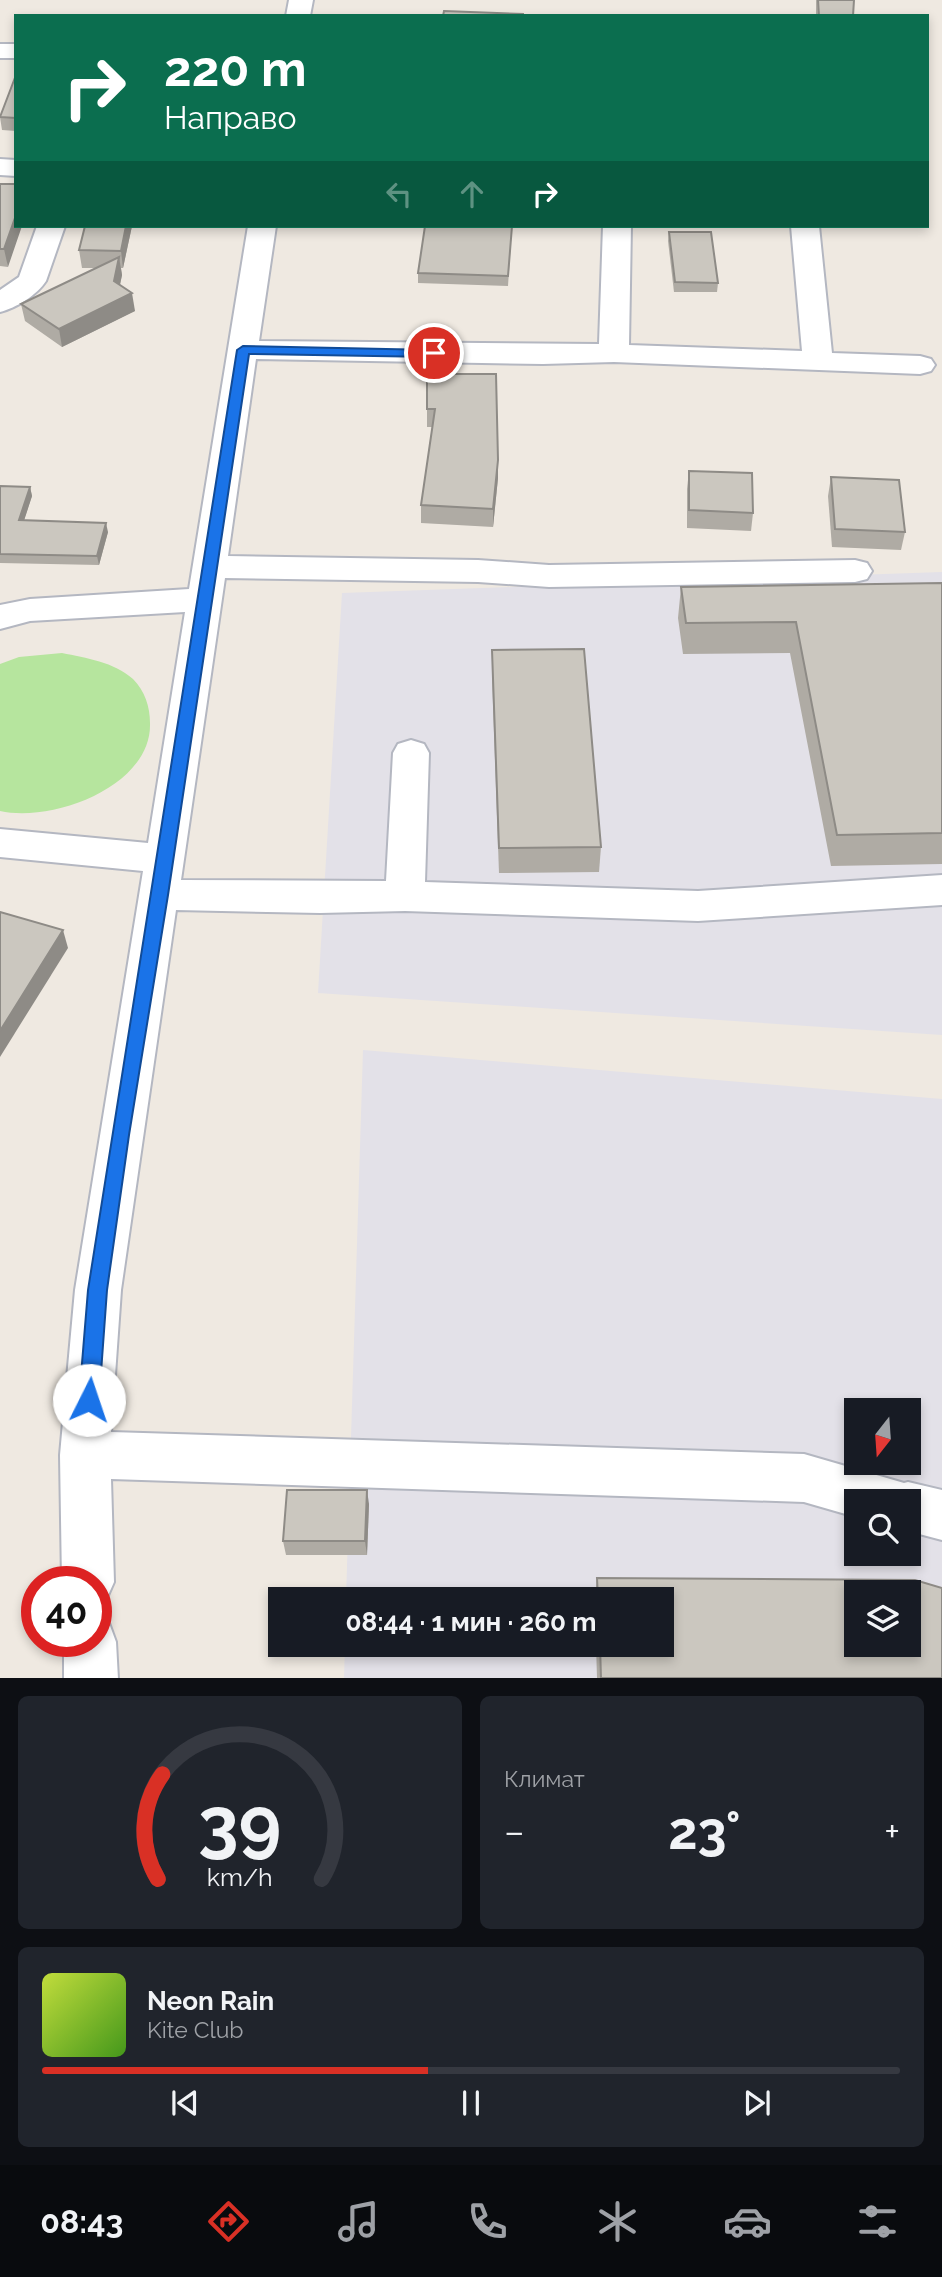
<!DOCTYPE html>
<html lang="ru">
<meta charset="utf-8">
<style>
body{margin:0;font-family:Raleway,sans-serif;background:#20242c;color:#f1f3f6;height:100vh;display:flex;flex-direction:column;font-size:26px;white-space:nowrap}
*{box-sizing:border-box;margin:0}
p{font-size:23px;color:#9ea1a6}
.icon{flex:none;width:38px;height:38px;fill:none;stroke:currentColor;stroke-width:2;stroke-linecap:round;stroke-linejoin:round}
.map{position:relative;height:1678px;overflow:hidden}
.side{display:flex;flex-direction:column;gap:18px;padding:18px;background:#0d0f14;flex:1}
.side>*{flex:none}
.guide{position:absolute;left:14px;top:14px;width:915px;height:214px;border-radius:0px;box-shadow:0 4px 10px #0003;background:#0b6e4f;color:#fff;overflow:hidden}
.needle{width:46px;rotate:197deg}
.tools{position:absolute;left:844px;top:1398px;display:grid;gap:14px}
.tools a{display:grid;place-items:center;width:77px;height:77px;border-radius:0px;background:#171b24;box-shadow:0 4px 10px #0003;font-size:35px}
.speed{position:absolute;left:21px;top:1566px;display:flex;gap:14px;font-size:35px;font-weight:700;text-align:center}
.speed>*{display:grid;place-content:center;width:91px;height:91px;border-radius:50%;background:#171b24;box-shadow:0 4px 10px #0003;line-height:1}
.speed .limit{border:10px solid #d22;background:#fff;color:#111}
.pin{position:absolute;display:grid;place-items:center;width:60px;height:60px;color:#fff;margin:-30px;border:4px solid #fff;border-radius:50%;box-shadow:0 2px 7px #0007}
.me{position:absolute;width:77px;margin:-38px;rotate:4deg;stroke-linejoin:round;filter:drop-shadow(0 0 5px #0008)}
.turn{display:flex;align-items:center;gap:24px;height:147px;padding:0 35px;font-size:32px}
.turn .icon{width:91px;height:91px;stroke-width:2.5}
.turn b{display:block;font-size:49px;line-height:60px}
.lanes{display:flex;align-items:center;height:66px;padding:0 35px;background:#0003;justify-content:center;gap:35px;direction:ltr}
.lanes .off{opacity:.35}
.big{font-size:52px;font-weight:700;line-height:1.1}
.side .widget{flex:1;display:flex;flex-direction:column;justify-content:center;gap:10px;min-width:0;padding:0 24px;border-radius:10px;background:#20242c}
.side .dial{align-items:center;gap:0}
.dial svg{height:182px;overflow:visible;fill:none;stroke:#363941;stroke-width:7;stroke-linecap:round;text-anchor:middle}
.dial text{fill:#f1f3f6;stroke:none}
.song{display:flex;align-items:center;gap:21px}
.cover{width:84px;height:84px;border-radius:10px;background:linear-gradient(135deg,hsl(70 70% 55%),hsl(100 70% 35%))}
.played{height:7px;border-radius:4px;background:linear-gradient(90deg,#d93025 45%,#363941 45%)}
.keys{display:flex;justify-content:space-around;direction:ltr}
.heat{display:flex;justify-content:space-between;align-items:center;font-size:38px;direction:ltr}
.side .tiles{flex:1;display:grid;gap:18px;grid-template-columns:1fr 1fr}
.widget:last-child{grid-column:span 2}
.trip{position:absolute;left:268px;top:1587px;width:406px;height:70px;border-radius:0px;background:#171b24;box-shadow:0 4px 10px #0003;font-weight:700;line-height:70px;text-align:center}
.dock{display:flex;height:112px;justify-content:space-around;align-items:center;background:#090b0e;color:#9ea1a6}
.dock .icon{width:49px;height:49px}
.dock .current{color:#d93025}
.dock b{font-size:32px;color:#f1f3f6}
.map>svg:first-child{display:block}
</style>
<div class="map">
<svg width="942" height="1679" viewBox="0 0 942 1679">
<rect width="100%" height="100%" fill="#efe9e1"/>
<!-- industrial -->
<g fill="#e3e1e8" fill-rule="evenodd">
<path d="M 942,572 L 942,1035 L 318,993 L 342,593 Z"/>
<path d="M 363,1050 L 942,1099 L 942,1678 L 344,1679 L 345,1645 L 662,1645 L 662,1600 L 346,1599 ZM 856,1410 L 908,1410 L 908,1463 L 856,1463 ZM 856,1502 L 908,1502 L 908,1554 L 856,1554 ZM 856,1592 L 908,1592 L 908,1645 L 856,1645 Z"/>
</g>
<!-- green -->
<path fill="#b6e59e" d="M 62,653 C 86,658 114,662 133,679 C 145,691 150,707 150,723 C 152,786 53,823 0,811 L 0,664 L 19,657 Z"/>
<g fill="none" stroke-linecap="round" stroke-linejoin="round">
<!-- minor casing -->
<g stroke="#b4b7c1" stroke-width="4">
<g id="minor">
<path d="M 289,0 L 313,0 L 310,16 L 286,16 Z"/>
<rect x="0" y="44" width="16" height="14"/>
<path d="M 0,159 L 16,160 L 16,176 L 0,175 Z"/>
<path d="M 37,226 L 65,226 L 46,281 C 37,295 16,308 0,312 L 0,290 L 19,277 Z"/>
<path d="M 248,226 L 276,226 L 259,341 L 599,344 L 603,226 L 631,226 L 629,345 L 802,351 L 791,226 L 819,226 L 832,353 L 920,356 L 931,359 L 935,365 L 931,371 L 920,374 L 614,362 L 543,364 L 256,359 L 228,556 L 478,560 L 549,565 L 855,560 L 867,563 L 872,571 L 867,579 L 855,582 L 549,587 L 478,582 L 225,578 L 181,880 L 386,881 L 393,753 L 398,744 L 411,740 L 424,744 L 429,753 L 425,882 L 698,891 L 942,875 L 942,905 L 698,921 L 405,911 L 320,913 L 176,910 L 121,1290 L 111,1432 L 804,1454 L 904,1483 L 908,1482 L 942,1490 L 942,1540 L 908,1531 L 908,1502 L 856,1502 L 856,1517 L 804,1502 L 111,1479 L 114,1582 L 106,1600 L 96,1604 L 96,1582 L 62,1582 L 60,1455 L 75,1290 L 143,871 L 0,857 L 0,829 L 148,843 L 185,612 L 30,621 L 0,629 L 0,605 L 30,599 L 189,589 Z"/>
<path d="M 96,1618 L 109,1623 L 116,1642 L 118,1679 L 64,1679 L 64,1642 L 96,1642 Z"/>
</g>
</g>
<!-- minor -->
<use href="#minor" fill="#fff" fill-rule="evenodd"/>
</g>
<!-- wall -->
<g fill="#afaba4">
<path d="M 816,0 L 854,0 L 853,16 L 816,16 Z"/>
<path d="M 16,75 L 16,131 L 2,130 L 0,117 Z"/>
<path d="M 0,184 L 8,267 L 0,266 Z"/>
<path d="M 132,226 L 123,268 L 121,268 L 122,275 L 120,285 L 135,311 L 62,347 L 25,321 L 21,304 L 97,268 L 82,268 L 79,250 Z"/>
<path d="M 512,226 L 508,286 L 418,283 L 418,273 Z"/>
<path d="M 669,232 L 718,283 L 717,292 L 674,292 L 668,241 Z"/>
<path d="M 427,374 L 498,460 L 498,478 L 493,527 L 421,523 L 421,505 L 432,427 L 427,427 Z"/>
<path d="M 689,471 L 753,513 L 751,531 L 687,528 L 687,489 Z"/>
<path d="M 831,477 L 905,532 L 901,550 L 832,547 L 828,496 Z"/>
<path d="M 0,486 L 30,487 L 32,496 L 24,520 L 108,532 L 99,565 L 0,563 Z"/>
<path d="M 942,583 L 942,864 L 831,866 L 790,653 L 683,654 L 678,618 L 681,587 Z"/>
<path d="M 492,650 L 601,847 L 599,872 L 499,873 L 492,676 Z"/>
<path d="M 369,1504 L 367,1555 L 286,1555 L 283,1541 Z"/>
<path d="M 597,1578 L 942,1678 L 597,1678 L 596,1645 L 662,1645 L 662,1600 L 595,1600 Z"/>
</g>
<!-- shaded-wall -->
<g fill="#8e8b86">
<path d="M 16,215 L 16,226 L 22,226 L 8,267 L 4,249 Z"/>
<path d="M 126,226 L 132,226 L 123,268 L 121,251 Z"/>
<path d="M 119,257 L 122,275 L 117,298 L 114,281 Z"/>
<path d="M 132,293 L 135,311 L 62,347 L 59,329 Z"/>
<path d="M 498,460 L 498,478 L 493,527 L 493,509 Z"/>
<path d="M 30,487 L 32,496 L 21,530 L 19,520 Z"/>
<path d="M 106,523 L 108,532 L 99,565 L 97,556 Z"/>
<path d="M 63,930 L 68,948 L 0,1057 L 0,1031 Z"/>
<path d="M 367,1490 L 369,1504 L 367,1555 L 365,1541 Z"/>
</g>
<!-- building -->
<g fill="#cbc7bf" stroke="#8e8b86" stroke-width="2" fill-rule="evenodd">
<path d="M 818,0 L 854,0 L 853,16 L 819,16 Z"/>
<path d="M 444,11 L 523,14 L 523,16 L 443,16 Z"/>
<path d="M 16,75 L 16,118 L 0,117 Z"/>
<path d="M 0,184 L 16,184 L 16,215 L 4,249 L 0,249 Z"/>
<path d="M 85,226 L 126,226 L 121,251 L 79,250 Z"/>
<path d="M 425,226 L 512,226 L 508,276 L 418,273 Z"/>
<path d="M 669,232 L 711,232 L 718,283 L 675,282 Z"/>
<path d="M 119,257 L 114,281 L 132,293 L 59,329 L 21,304 Z"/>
<path d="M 427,374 L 496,374 L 498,460 L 493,509 L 421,505 L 435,409 L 427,409 Z"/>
<path d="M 689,471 L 752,473 L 753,513 L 689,510 Z"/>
<path d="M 831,477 L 899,480 L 905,532 L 835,529 Z"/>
<path d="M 0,486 L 30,487 L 19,520 L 106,523 L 97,556 L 0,554 Z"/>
<path d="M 942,583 L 942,833 L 837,835 L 796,622 L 686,623 L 681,587 Z"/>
<path d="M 584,649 L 601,847 L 499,848 L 492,650 Z"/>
<path d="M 0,912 L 63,930 L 0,1031 Z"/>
<path d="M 287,1490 L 367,1490 L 365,1541 L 283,1541 Z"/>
<path d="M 597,1578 L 915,1580 L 942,1588 L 942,1678 L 601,1678 L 600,1645 L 662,1645 L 662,1600 L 598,1600 ZM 856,1592 L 908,1592 L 908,1645 L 856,1645 Z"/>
</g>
<!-- route -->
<path fill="#1a73e8" stroke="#114b97" stroke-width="2" d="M 243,346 L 434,350 L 440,353 L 434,357 L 249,354 L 168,895 L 129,1135 L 107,1290 L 99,1400 L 97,1407 L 89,1410 L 82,1407 L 79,1400 L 88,1290 L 237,350 Z"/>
</svg>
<div class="tools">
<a><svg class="needle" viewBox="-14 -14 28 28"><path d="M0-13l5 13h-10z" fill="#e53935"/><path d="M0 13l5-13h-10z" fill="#9ea1a6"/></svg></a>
<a><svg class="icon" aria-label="search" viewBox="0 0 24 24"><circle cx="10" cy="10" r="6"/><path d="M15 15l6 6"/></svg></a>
<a><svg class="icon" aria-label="layers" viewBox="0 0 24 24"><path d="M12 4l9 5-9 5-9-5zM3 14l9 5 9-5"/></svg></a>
</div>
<div class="speed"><div class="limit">40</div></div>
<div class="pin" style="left:434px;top:353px;background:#d93025"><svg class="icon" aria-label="arrive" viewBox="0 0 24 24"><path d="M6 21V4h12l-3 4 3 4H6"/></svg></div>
<svg class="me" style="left:89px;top:1400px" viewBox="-20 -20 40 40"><circle r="19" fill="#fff"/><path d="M0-13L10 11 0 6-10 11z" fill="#1a73e8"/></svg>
<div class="trip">08:44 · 1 мин · 260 m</div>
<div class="guide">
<div class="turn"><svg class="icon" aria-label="right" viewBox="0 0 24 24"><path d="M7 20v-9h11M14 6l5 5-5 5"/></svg><div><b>220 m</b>Направо</div></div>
<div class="lanes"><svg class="icon off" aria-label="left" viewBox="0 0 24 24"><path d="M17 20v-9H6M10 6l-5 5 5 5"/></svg><svg class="icon off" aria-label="ahead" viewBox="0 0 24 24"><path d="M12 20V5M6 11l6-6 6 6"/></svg><svg class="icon" aria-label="right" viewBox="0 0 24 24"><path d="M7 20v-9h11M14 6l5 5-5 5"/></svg></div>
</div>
</div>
<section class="side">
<div class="tiles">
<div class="widget dial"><svg viewBox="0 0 100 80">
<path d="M14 69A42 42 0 1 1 86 69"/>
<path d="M14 69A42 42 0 0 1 16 23" stroke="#d93025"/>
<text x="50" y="56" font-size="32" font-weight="700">39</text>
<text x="50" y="72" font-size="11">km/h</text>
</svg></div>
<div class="widget"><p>Климат</p>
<div class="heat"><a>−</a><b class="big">23°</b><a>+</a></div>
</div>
<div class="widget">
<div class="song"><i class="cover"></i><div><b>Neon Rain</b><p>Kite Club</p></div></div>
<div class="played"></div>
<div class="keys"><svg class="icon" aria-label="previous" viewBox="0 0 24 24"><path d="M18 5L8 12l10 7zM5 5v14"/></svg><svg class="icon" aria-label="pause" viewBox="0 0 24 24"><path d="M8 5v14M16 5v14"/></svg><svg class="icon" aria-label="next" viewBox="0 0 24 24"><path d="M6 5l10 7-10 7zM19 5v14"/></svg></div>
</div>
</div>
</section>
<nav class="dock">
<b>08:43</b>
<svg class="icon current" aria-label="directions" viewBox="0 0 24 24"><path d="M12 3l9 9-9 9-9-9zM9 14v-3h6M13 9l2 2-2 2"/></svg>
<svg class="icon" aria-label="music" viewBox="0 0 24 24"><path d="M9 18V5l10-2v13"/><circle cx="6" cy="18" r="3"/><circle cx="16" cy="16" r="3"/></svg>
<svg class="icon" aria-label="phone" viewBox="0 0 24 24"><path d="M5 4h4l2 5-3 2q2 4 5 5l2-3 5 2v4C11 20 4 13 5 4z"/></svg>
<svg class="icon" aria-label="climate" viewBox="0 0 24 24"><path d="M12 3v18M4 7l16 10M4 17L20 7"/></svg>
<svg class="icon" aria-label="car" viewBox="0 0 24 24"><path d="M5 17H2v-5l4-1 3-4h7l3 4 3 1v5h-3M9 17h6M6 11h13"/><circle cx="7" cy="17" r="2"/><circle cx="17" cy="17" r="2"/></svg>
<svg class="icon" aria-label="filters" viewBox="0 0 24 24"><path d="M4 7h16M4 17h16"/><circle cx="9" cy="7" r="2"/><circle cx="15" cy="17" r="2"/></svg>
</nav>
